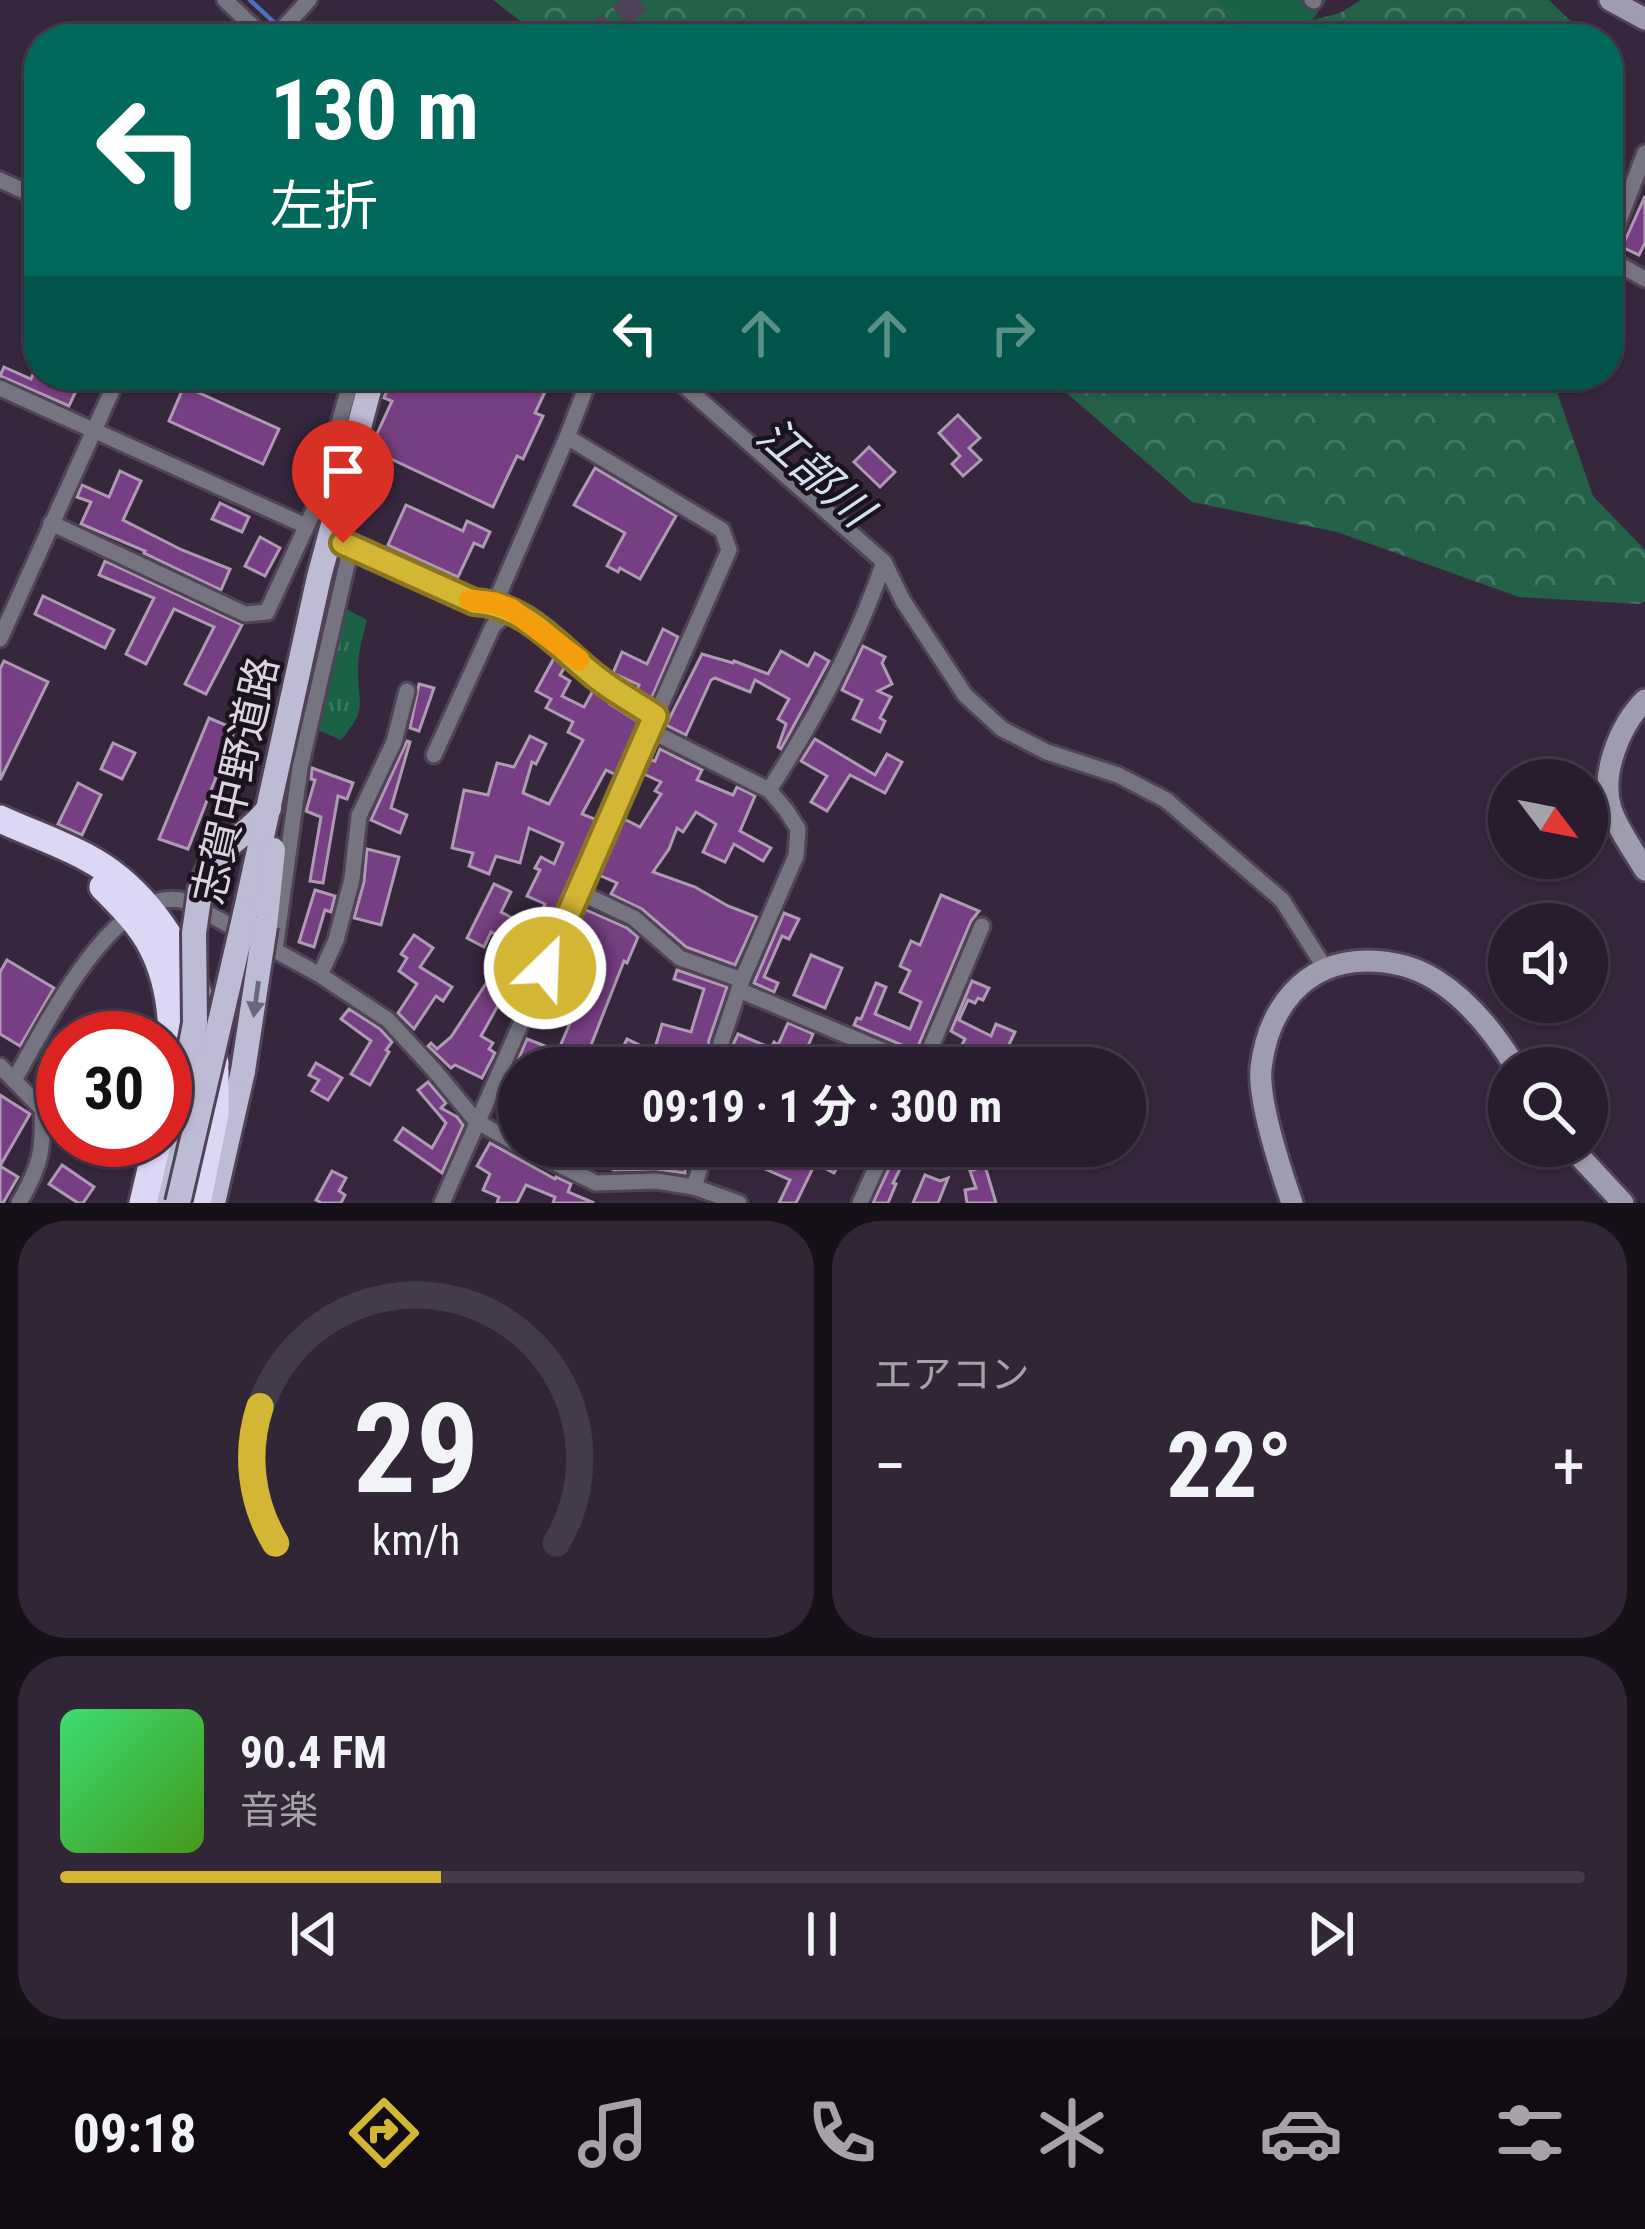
<!DOCTYPE html>
<html lang="ja">
<meta charset="utf-8">
<style>
body{margin:0;font-family:"Roboto Condensed","Noto Sans JP",sans-serif;background:#302636;color:#f1f3f6;height:100vh;display:flex;flex-direction:column;font-size:45px;white-space:nowrap}
*{box-sizing:border-box;margin:0}
p{font-size:39px;color:#a5a2aa}
.icon{flex:none;width:66px;height:66px;fill:none;stroke:currentColor;stroke-width:2;stroke-linecap:round;stroke-linejoin:round}
.map{position:relative;height:1203px;overflow:hidden}
.sheet{display:flex;flex-direction:column;gap:18px;padding:18px;background:#161019;flex:1}
.sheet>*{flex:none}
.banner{position:absolute;left:24px;top:24px;width:1599px;height:366px;border-radius:48px;box-shadow:0 3px 9px #0004,0 0 0 3px #443b4a;background:#00695c;color:#fff;overflow:hidden}
.needle{width:78px;rotate:122deg}
.tools{position:absolute;left:1488px;top:759px;display:grid;gap:24px}
.tools a{display:grid;place-items:center;width:120px;height:120px;border-radius:50%;background:#281d2e;box-shadow:0 3px 9px #0004,0 0 0 3px #443b4a;font-size:60px}
.speed{position:absolute;left:36px;top:1011px;display:flex;gap:24px;font-size:60px;font-weight:700;text-align:center}
.speed>*{display:grid;place-content:center;width:156px;height:156px;border-radius:50%;background:#281d2e;box-shadow:0 3px 9px #0004,0 0 0 3px #443b4a;line-height:1}
.speed .limit{border:18px solid #d22;background:#fff;color:#111}
.pin{position:absolute;display:grid;place-items:center;width:102px;height:102px;color:#fff;margin:-123px -51px;border-radius:50% 50% 50% 0;rotate:-45deg;box-shadow:0 0 12px #0007}
.pin .icon{rotate:45deg}
.me{position:absolute;width:132px;margin:-66px;rotate:24deg;stroke-linejoin:round;filter:drop-shadow(0 0 9px #0008)}
.turn{display:flex;align-items:center;gap:42px;height:252px;padding:0 48px;font-size:54px}
.turn .icon{width:156px;height:156px;stroke-width:2.5}
.turn b{display:block;font-size:84px;line-height:102px}
.lanes{display:flex;align-items:center;height:114px;padding:0 48px;background:#0003;justify-content:center;gap:60px;direction:ltr}
.lanes .off{opacity:.35}
.big{font-size:90px;font-weight:700;line-height:1.1}
.sheet .widget{flex:1;display:flex;flex-direction:column;justify-content:center;gap:18px;min-width:0;padding:0 42px;border-radius:48px;background:#302636}
.sheet .dial{align-items:center;gap:0}
.dial svg{height:312px;overflow:visible;fill:none;stroke:#443b4a;stroke-width:7;stroke-linecap:round;text-anchor:middle}
.dial text{fill:#f1f3f6;stroke:none}
.song{display:flex;align-items:center;gap:36px}
.cover{width:144px;height:144px;border-radius:18px;background:linear-gradient(135deg,hsl(140 70% 55%),hsl(100 70% 35%))}
.played{height:12px;border-radius:6px;background:linear-gradient(90deg,#d4b635 25%,#443b4a 25%)}
.keys{display:flex;justify-content:space-around;direction:ltr}
.heat{display:flex;justify-content:space-between;align-items:center;font-size:66px;direction:ltr}
.sheet .tiles{flex:1;display:grid;gap:18px;grid-template-columns:1fr 1fr}
.widget:last-child{grid-column:span 2}
.trip{position:absolute;left:498px;top:1047px;width:648px;height:120px;border-radius:60px;background:#281d2e;box-shadow:0 3px 9px #0004,0 0 0 3px #443b4a;font-weight:700;line-height:120px;text-align:center}
.menu{display:flex;height:192px;justify-content:space-around;align-items:center;background:#100c12;color:#a5a2aa}
.menu .icon{width:84px;height:84px}
.menu .on{color:#d4b635}
.menu b{font-size:54px;color:#f1f3f6}
.map>svg:first-child{display:block}
</style>
<div class="map">
<svg width="1645" height="1203" viewBox="0 0 1645 1203">
<defs>
<pattern id="grass-tufts" width="24" height="20" patternUnits="userSpaceOnUse" patternTransform="scale(3)"><rect width="24" height="20" fill="#1b6146"/><path d="M3 7l-1-3M5 7V3M7 7l1-3M15 17l-1-3M17 17v-4M19 17l1-3" fill="none" stroke="#3c7760"/></pattern>
<pattern id="forest-crowns" width="20" height="18" patternUnits="userSpaceOnUse" patternTransform="scale(3)"><rect width="20" height="18" fill="#256149"/><path d="M2 6a3 3 0 1 1 6 0M12 15a3 3 0 1 1 6 0" fill="none" stroke="#447763"/></pattern>
</defs>
<rect width="100%" height="100%" fill="#36273d"/>
<!-- grass -->
<path fill="url(#grass-tufts)" d="M 325,598 L 367,620 C 363,636 358,652 358,668 C 358,707 368,708 341,740 L 302,723 Z"/>
<!-- forest -->
<g fill="url(#forest-crowns)">
<path d="M 493,0 L 1244,0 L 1271,31 L 1340,13 L 1361,0 L 1549,0 L 1589,39 L 544,39 Z"/>
<path d="M 1046,375 L 1551,375 L 1593,496 L 1645,550 L 1645,601 L 1640,604 L 1519,597 L 1337,532 L 1192,502 Z"/>
</g>
<!-- park -->
<path fill="#1b6146" d="M 1216,0 L 1327,0 L 1298,39 L 1261,39 Z"/>
<g fill="none" stroke-linecap="round" stroke-linejoin="round">
<!-- stream -->
<g stroke="#4d71bc" stroke-width="4.5">
<path d="M 250,0 L 292,39"/>
<path d="M 762,465 L 875,565"/>
</g>
</g>
<!-- building -->
<g fill="#773f83" stroke="#af9ab3" stroke-width="3">
<path d="M 1645,196 L 1645,243 L 1639,255 L 1624,248 L 1623,245 Z"/>
<path d="M 4,367 L 31,379 L 34,372 L 76,391 L 69,406 L 0,376 Z"/>
<path d="M 393,375 L 553,375 L 535,413 L 543,416 L 523,459 L 517,456 L 493,507 L 370,449 L 392,401 L 384,398 Z"/>
<path d="M 184,386 L 279,429 L 263,464 L 169,421 Z"/>
<path d="M 958,415 L 980,438 L 969,448 L 981,460 L 963,476 L 952,464 L 960,456 L 939,433 Z"/>
<path d="M 869,447 L 895,472 L 880,487 L 854,462 Z"/>
<path d="M 595,468 L 676,516 L 640,579 L 620,568 L 618,572 L 607,566 L 625,533 L 574,505 Z"/>
<path d="M 120,471 L 141,481 L 123,520 L 182,550 L 230,569 L 221,590 L 144,553 L 145,551 L 81,524 L 91,502 L 77,497 L 82,485 L 109,497 Z"/>
<path d="M 220,503 L 249,517 L 242,532 L 212,519 Z"/>
<path d="M 406,505 L 463,531 L 467,521 L 490,532 L 483,547 L 474,543 L 458,577 L 388,545 Z"/>
<path d="M 260,537 L 280,548 L 265,576 L 245,566 Z"/>
<path d="M 105,561 L 242,625 L 206,694 L 185,684 L 214,627 L 174,609 L 146,664 L 126,654 L 154,598 L 99,575 Z"/>
<path d="M 43,596 L 114,630 L 105,648 L 35,614 Z"/>
<path d="M 663,629 L 678,637 L 651,699 L 637,689 L 639,685 L 613,673 L 622,652 L 647,664 Z"/>
<path d="M 863,646 L 885,657 L 882,663 L 892,684 L 878,691 L 891,697 L 880,718 L 885,721 L 880,732 L 853,719 L 862,700 L 842,690 Z"/>
<path d="M 781,651 L 808,666 L 815,653 L 829,661 L 781,749 L 778,747 L 786,724 L 778,719 L 789,699 L 755,680 L 750,692 L 715,678 L 711,680 L 686,735 L 666,725 L 702,654 L 733,663 L 734,661 L 768,674 Z"/>
<path d="M 554,658 L 566,665 L 560,675 L 570,681 L 562,696 L 584,707 L 594,689 L 611,701 L 610,704 L 640,723 L 616,775 L 606,770 L 582,814 L 597,820 L 522,991 L 509,985 L 525,950 L 491,932 L 484,947 L 467,938 L 494,884 L 511,892 L 501,912 L 533,929 L 545,904 L 527,896 L 540,870 L 535,868 L 541,857 L 554,864 L 563,843 L 529,828 L 520,863 L 496,856 L 489,874 L 469,866 L 473,853 L 452,848 L 464,790 L 488,795 L 497,763 L 514,767 L 530,736 L 546,744 L 536,764 L 532,762 L 523,793 L 549,804 L 583,740 L 568,732 L 573,722 L 546,708 L 551,699 L 536,691 Z"/>
<path d="M 4,661 L 48,682 L 0,780 L 0,669 Z"/>
<path d="M 419,684 L 434,688 L 419,731 L 410,728 Z"/>
<path d="M 209,718 L 235,729 L 188,849 L 159,839 Z"/>
<path d="M 815,739 L 875,775 L 887,754 L 902,762 L 885,793 L 850,775 L 827,811 L 811,802 L 827,776 L 801,761 Z"/>
<path d="M 407,741 L 410,742 L 391,808 L 407,815 L 400,833 L 371,820 Z"/>
<path d="M 113,743 L 135,753 L 122,779 L 101,769 Z"/>
<path d="M 660,749 L 702,770 L 697,780 L 733,795 L 737,787 L 755,796 L 740,831 L 771,848 L 763,861 L 734,844 L 725,862 L 703,852 L 716,824 L 696,812 L 683,832 L 677,828 L 669,849 L 653,872 L 695,887 L 728,906 L 757,917 L 735,965 L 686,947 L 642,909 L 611,894 L 617,883 L 599,875 L 624,819 L 640,827 L 661,794 L 655,791 L 661,782 L 644,774 L 650,760 L 655,761 Z"/>
<path d="M 312,768 L 353,783 L 347,799 L 338,796 L 323,883 L 310,881 L 321,817 L 306,811 L 315,780 L 311,779 Z"/>
<path d="M 78,783 L 101,795 L 82,835 L 58,824 Z"/>
<path d="M 367,849 L 399,857 L 381,925 L 354,918 L 364,882 Z"/>
<path d="M 315,890 L 335,896 L 331,912 L 325,910 L 314,947 L 299,942 Z"/>
<path d="M 941,895 L 979,911 L 971,921 L 916,1051 L 854,1025 L 857,1018 L 861,1019 L 876,983 L 886,987 L 875,1014 L 910,1029 L 921,1002 L 900,992 L 910,971 L 900,966 L 911,941 L 920,945 Z"/>
<path d="M 584,909 L 627,928 L 638,937 L 627,963 L 624,961 L 582,1068 L 519,1068 L 519,1093 L 506,1088 L 527,1039 L 558,1051 L 573,1016 L 545,1005 L 551,991 L 549,990 Z"/>
<path d="M 784,913 L 799,919 L 789,939 L 782,936 L 764,977 L 778,983 L 774,992 L 754,983 Z"/>
<path d="M 414,935 L 433,948 L 420,967 L 452,987 L 443,1001 L 436,996 L 414,1029 L 398,1013 L 417,984 L 399,971 L 407,958 L 401,954 Z"/>
<path d="M 811,955 L 842,968 L 825,1008 L 794,995 Z"/>
<path d="M 7,960 L 54,988 L 20,1046 L 0,1034 L 0,972 Z"/>
<path d="M 677,970 L 727,987 L 709,1040 L 707,1068 L 684,1068 L 688,1053 L 668,1047 L 657,1068 L 649,1068 L 650,1065 L 637,1058 L 632,1068 L 613,1068 L 627,1039 L 650,1050 L 652,1046 L 655,1048 L 662,1024 L 691,1032 L 704,989 L 674,979 Z"/>
<path d="M 972,981 L 989,988 L 983,1000 L 978,998 L 975,1003 L 968,1000 L 959,1020 L 991,1036 L 996,1024 L 1015,1032 L 998,1068 L 974,1068 L 978,1062 L 958,1052 L 965,1039 L 951,1031 Z"/>
<path d="M 487,982 L 505,993 L 481,1036 L 493,1043 L 489,1049 L 495,1053 L 482,1078 L 455,1065 L 451,1068 L 428,1046 L 431,1043 L 437,1049 L 451,1037 Z"/>
<path d="M 349,1009 L 380,1029 L 392,1042 L 386,1050 L 389,1052 L 370,1085 L 351,1074 L 371,1041 L 341,1019 Z"/>
<path d="M 788,1023 L 813,1034 L 799,1068 L 731,1068 L 733,1045 L 738,1034 L 771,1048 L 774,1042 L 778,1045 Z"/>
<path d="M 316,1063 L 342,1078 L 328,1100 L 312,1091 L 319,1080 L 309,1075 Z"/>
<path d="M 428,1082 L 446,1103 L 441,1108 L 457,1117 L 463,1125 L 442,1173 L 395,1140 L 403,1128 L 432,1148 L 446,1123 L 418,1090 Z"/>
<path d="M 0,1095 L 30,1114 L 0,1166 L 18,1177 L 3,1203 L 0,1203 Z"/>
<path d="M 490,1143 L 555,1179 L 556,1177 L 571,1184 L 568,1192 L 594,1203 L 553,1203 L 555,1197 L 526,1185 L 517,1203 L 497,1203 L 499,1197 L 483,1190 L 490,1174 L 477,1166 Z"/>
<path d="M 597,1146 L 688,1146 L 685,1173 L 656,1169 L 614,1170 L 591,1160 Z"/>
<path d="M 740,1146 L 763,1146 L 812,1170 L 796,1203 L 779,1203 L 790,1180 L 736,1156 Z"/>
<path d="M 827,1146 L 849,1146 L 834,1173 L 817,1164 Z"/>
<path d="M 892,1162 L 901,1167 L 893,1183 L 896,1184 L 888,1203 L 873,1203 Z"/>
<path d="M 62,1165 L 94,1187 L 83,1203 L 78,1203 L 49,1184 Z"/>
<path d="M 985,1166 L 996,1203 L 967,1203 L 965,1190 L 976,1188 L 970,1171 Z"/>
<path d="M 332,1171 L 346,1178 L 339,1191 L 345,1195 L 341,1203 L 322,1203 L 316,1200 Z"/>
<path d="M 925,1175 L 940,1181 L 948,1178 L 938,1203 L 913,1203 Z"/>
</g>
<g fill="none" stroke-linecap="round" stroke-linejoin="round">
<!-- primary-tunnel -->
<path stroke="#4f4156" stroke-width="24" stroke-dasharray="24 12" stroke-linecap="butt" d="M 592,39 L 640,0"/>
<!-- street casing -->
<g stroke="#514357" stroke-width="21">
<g id="street">
<path d="M 225,0 L 266,39"/>
<path d="M 1312,0 L 1314,1"/>
<path d="M 273,39 L 309,0"/>
<path d="M 1645,153 L 1610,244 L 1615,262 L 1645,279"/>
<path d="M 0,180 L 39,198"/>
<path d="M 672,375 L 884,562 L 903,601 L 965,695 L 1002,729 L 1047,752 L 1118,775 L 1166,800 L 1282,900 L 1325,968"/>
<path d="M 0,388 L 306,526"/>
<path d="M 51,523 L 245,614 L 267,612 L 313,512 L 353,375"/>
<path d="M 345,544 L 474,602 L 495,603 L 511,609 L 575,656 L 597,677 L 655,716"/>
<path d="M 495,603 L 567,437 L 591,375"/>
<path d="M 0,639 L 119,375"/>
<path d="M 649,730 L 769,790 L 786,810 L 798,829 L 796,856 L 742,980 L 721,1043 L 719,1068"/>
<path d="M 434,755 L 493,626 L 511,609"/>
<path d="M 769,790 C 815,719 857,642 884,562"/>
<path d="M 579,892 L 634,918 L 680,958 L 742,980"/>
<path d="M 275,950 L 300,768 L 351,547"/>
<path d="M 320,975 L 336,940 L 352,879 L 359,816 L 394,742 L 407,691"/>
<path d="M 739,990 L 922,1067"/>
<path d="M 0,1066 L 42,1109 C 44,1150 40,1167 19,1203"/>
<path d="M 922,1068 L 982,926"/>
<path d="M 14,1080 C 44,1030 114,882 185,901 L 320,975 L 388,1020 L 434,1070 L 476,1121 L 519,1145"/>
<path d="M 521,1146 L 596,1183 L 656,1181 L 694,1187 L 739,1203"/>
<path d="M 694,1187 L 707,1146"/>
<path d="M 442,1203 L 729,550 L 722,530 L 567,437"/>
<path d="M 860,1203 L 886,1146"/>
</g>
</g>
<!-- secondary casing -->
<g stroke="#514357" stroke-width="27">
<g id="secondary">
<path d="M 1610,0 L 1645,19"/>
<path d="M 1645,700 C 1620,725 1600,774 1611,809 C 1618,830 1634,851 1645,870"/>
<path d="M 1570,1146 L 1623,1203"/>
<path d="M 1292,1203 C 1281,1171 1258,1100 1261,1068 C 1268,1009 1303,962 1366,961 C 1392,961 1414,966 1436,980 C 1470,1001 1496,1035 1516,1068"/>
</g>
</g>
<!-- primary casing -->
<g stroke="#514357" stroke-width="30">
<g id="primary">
<path d="M 200,891 C 213,844 243,842 269,808"/>
<path d="M 245,914 L 319,577 L 373,375"/>
<path d="M 265,926 L 273,850"/>
<path d="M 158,1203 L 178,1115"/>
<path d="M 213,1203 L 243,1071"/>
</g>
</g>
<!-- highway casing -->
<g stroke="#514357" stroke-width="33">
<g id="highway">
<path d="M 0,819 C 28,832 58,842 86,857 C 139,885 174,936 197,991"/>
<path d="M 103,887 C 121,905 141,925 152,947 C 177,995 175,1058 165,1109"/>
<path d="M 143,1203 L 158,1140"/>
<path d="M 197,1203 L 215,1114 L 215,1063"/>
</g>
</g>
<!-- street -->
<use href="#street" stroke="#767481" stroke-width="15"/>
<!-- secondary -->
<use href="#secondary" stroke="#9f9cb0" stroke-width="21"/>
<!-- primary -->
<use href="#primary" stroke="#bebbd4" stroke-width="24"/>
<!-- highway -->
<use href="#highway" stroke="#dbd7f5" stroke-width="27"/>
<!-- primary-bridge casing -->
<g stroke="#514357" stroke-width="30" stroke-linecap="butt">
<g id="primary-bridge">
<path d="M 243,1071 L 265,926"/>
<path d="M 178,1115 L 195,1023 L 194,933 L 200,891"/>
<path d="M 178,1203 L 245,914"/>
</g>
</g>
<!-- primary-bridge -->
<use href="#primary-bridge" stroke="#bebbd4" stroke-width="24"/>
</g>
<!-- one-way arrows -->
<defs><path id="oneway-solid" d="M-6-.8H1V-3.2L6.5 0L1 3.2V.8H-6Z" transform="scale(3)"/></defs>
<use fill="#6c6778" href="#oneway-solid" transform="translate(256 999) rotate(98)"/>
<g fill="none" stroke-linecap="round" stroke-linejoin="round">
<!-- route casing -->
<g stroke="#8a7622" stroke-width="30">
<path id="route" d="M 343,543 L 474,602 C 528,605 559,649 600,680 C 617,693 637,704 655,716 L 545,968"/>
</g>
<!-- route -->
<use href="#route" stroke="#d4b635" stroke-width="21"/>
<!-- slow -->
<path stroke="#f59e0b" stroke-width="21" d="M 470,600 L 495,603 L 511,609 L 579,660"/>
</g>
<g text-anchor="middle" stroke-width="9" stroke-linejoin="round" paint-order="stroke">
<!-- street labels -->
<g font-size="42" fill="#ddd4e2" stroke="#1a131d">
<text transform="translate(235 780) rotate(-77)" y="15">志賀中野道路</text>
</g>
<!-- water labels -->
<g font-size="45" font-style="italic" fill="#d4dff3" stroke="#1a131d">
<text transform="translate(815 472) rotate(42)" y="16">江部川</text>
</g>
</g>
</svg>
<div class="tools">
<a><svg class="needle" viewBox="-14 -14 28 28"><path d="M0-13l5 13h-10z" fill="#e53935"/><path d="M0 13l5-13h-10z" fill="#a5a2aa"/></svg></a>
<a><svg class="icon" aria-label="sound" viewBox="0 0 24 24"><path d="M4 9h4l5-4v14l-5-4H4zM17 9q2 3 0 6"/></svg></a>
<a><svg class="icon" aria-label="search" viewBox="0 0 24 24"><circle cx="10" cy="10" r="6"/><path d="M15 15l6 6"/></svg></a>
</div>
<div class="speed"><div class="limit">30</div></div>
<div class="pin" style="left:343px;top:543px;background:#d93025"><svg class="icon" aria-label="arrive" viewBox="0 0 24 24"><path d="M6 21V4h12l-3 4 3 4H6"/></svg></div>
<svg class="me" style="left:545px;top:968px" viewBox="-20 -20 40 40"><circle r="17" fill="#d4b635" stroke="#fff" stroke-width="3"/><path d="M0-11L8 9 0 5-8 9z" fill="#fff"/></svg>
<div class="trip">09:19 · 1 分 · 300 m</div>
<div class="banner">
<div class="turn"><svg class="icon" aria-label="left" viewBox="0 0 24 24"><path d="M17 20v-9H6M10 6l-5 5 5 5"/></svg><div><b>130 m</b>左折</div></div>
<div class="lanes"><svg class="icon" aria-label="left" viewBox="0 0 24 24"><path d="M17 20v-9H6M10 6l-5 5 5 5"/></svg><svg class="icon off" aria-label="ahead" viewBox="0 0 24 24"><path d="M12 20V5M6 11l6-6 6 6"/></svg><svg class="icon off" aria-label="ahead" viewBox="0 0 24 24"><path d="M12 20V5M6 11l6-6 6 6"/></svg><svg class="icon off" aria-label="right" viewBox="0 0 24 24"><path d="M7 20v-9h11M14 6l5 5-5 5"/></svg></div>
</div>
</div>
<section class="sheet">
<div class="tiles">
<div class="widget dial"><svg viewBox="0 0 100 80">
<path d="M14 69A42 42 0 1 1 86 69"/>
<path d="M14 69A42 42 0 0 1 10 34" stroke="#d4b635"/>
<text x="50" y="56" font-size="32" font-weight="700">29</text>
<text x="50" y="72" font-size="11">km/h</text>
</svg></div>
<div class="widget"><p>エアコン</p>
<div class="heat"><a>−</a><b class="big">22°</b><a>+</a></div>
</div>
<div class="widget">
<div class="song"><i class="cover"></i><div><b>90.4 FM</b><p>音楽</p></div></div>
<div class="played"></div>
<div class="keys"><svg class="icon" aria-label="previous" viewBox="0 0 24 24"><path d="M18 5L8 12l10 7zM5 5v14"/></svg><svg class="icon" aria-label="pause" viewBox="0 0 24 24"><path d="M8 5v14M16 5v14"/></svg><svg class="icon" aria-label="next" viewBox="0 0 24 24"><path d="M6 5l10 7-10 7zM19 5v14"/></svg></div>
</div>
</div>
</section>
<nav class="menu">
<b>09:18</b>
<svg class="icon on" aria-label="directions" viewBox="0 0 24 24"><path d="M12 3l9 9-9 9-9-9zM9 14v-3h6M13 9l2 2-2 2"/></svg>
<svg class="icon" aria-label="music" viewBox="0 0 24 24"><path d="M9 18V5l10-2v13"/><circle cx="6" cy="18" r="3"/><circle cx="16" cy="16" r="3"/></svg>
<svg class="icon" aria-label="phone" viewBox="0 0 24 24"><path d="M5 4h4l2 5-3 2q2 4 5 5l2-3 5 2v4C11 20 4 13 5 4z"/></svg>
<svg class="icon" aria-label="climate" viewBox="0 0 24 24"><path d="M12 3v18M4 7l16 10M4 17L20 7"/></svg>
<svg class="icon" aria-label="car" viewBox="0 0 24 24"><path d="M5 17H2v-5l4-1 3-4h7l3 4 3 1v5h-3M9 17h6M6 11h13"/><circle cx="7" cy="17" r="2"/><circle cx="17" cy="17" r="2"/></svg>
<svg class="icon" aria-label="filters" viewBox="0 0 24 24"><path d="M4 7h16M4 17h16"/><circle cx="9" cy="7" r="2"/><circle cx="15" cy="17" r="2"/></svg>
</nav>
